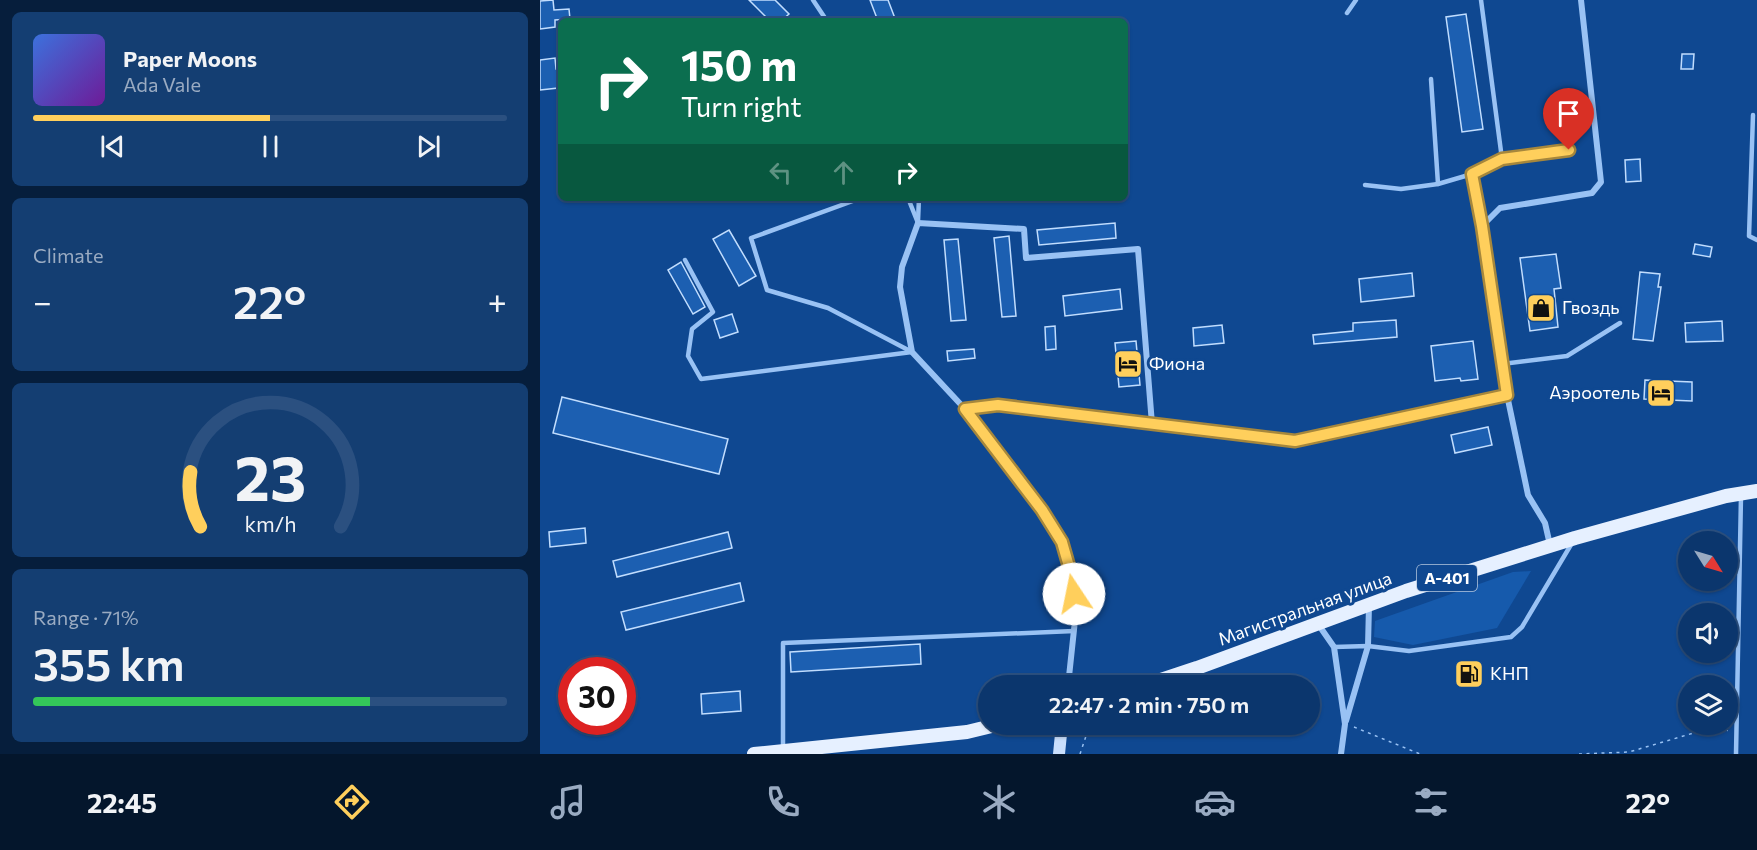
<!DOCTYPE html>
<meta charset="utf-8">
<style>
body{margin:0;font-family:Commissioner,sans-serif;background:#143e72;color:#f1f3f6;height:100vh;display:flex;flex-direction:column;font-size:22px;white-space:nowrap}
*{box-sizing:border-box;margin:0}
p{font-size:20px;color:#9aabc2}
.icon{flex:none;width:33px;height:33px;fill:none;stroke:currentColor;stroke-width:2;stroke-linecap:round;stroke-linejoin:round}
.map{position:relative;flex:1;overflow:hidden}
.side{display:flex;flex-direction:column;gap:12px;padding:12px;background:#061e3c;width:540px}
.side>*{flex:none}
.hud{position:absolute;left:18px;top:18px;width:570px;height:183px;border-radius:9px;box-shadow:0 2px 4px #0004,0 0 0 2px #2b5080;background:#0b6e4f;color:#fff;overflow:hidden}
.needle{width:39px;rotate:127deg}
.tools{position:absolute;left:1138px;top:531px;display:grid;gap:12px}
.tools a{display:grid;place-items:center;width:60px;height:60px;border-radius:50%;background:#0b366d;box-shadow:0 2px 4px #0004,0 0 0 2px #2b5080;font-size:30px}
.speed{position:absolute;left:18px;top:657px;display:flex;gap:12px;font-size:30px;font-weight:700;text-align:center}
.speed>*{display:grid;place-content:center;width:78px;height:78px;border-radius:50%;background:#0b366d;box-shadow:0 2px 4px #0004,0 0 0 2px #2b5080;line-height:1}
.speed .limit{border:9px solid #d22;background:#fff;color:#111}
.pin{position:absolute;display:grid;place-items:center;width:51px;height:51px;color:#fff;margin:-62px -26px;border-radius:50% 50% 50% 0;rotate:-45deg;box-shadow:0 0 6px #0007}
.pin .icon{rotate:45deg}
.me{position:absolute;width:66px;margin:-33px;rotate:349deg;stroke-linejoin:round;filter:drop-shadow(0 0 4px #0008)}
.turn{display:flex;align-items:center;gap:21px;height:126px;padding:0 24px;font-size:27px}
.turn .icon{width:78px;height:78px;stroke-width:2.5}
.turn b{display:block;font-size:42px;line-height:51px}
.lanes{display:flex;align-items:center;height:57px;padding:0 24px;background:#0003;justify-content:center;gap:30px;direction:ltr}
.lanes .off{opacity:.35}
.big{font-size:45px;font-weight:600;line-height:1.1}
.side .widget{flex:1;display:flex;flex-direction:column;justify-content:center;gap:9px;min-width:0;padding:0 21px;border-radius:9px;background:#143e72}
.side .dial{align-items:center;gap:0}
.dial svg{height:156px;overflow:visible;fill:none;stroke:#2b5080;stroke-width:7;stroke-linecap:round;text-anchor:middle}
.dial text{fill:#f1f3f6;stroke:none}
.song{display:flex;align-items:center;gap:18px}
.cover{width:72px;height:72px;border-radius:9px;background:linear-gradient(135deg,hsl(220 70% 55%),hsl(280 70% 35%))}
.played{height:6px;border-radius:3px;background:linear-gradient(90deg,#ffcf5c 50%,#2b5080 50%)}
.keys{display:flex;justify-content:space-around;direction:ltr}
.heat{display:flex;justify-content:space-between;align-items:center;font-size:33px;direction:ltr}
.charge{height:9px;border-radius:4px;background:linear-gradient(90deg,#34c759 71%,#2b5080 0)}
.trip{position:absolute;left:438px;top:675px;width:342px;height:60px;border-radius:30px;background:#0b366d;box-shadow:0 2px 4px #0004,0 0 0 2px #2b5080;font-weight:600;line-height:60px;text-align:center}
.tabs{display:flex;height:96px;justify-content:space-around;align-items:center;background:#04162c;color:#9aabc2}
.tabs .icon{width:42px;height:42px}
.tabs .current{color:#ffcf5c}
.tabs b{font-size:27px;color:#f1f3f6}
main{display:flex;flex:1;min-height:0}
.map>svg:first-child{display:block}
</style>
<main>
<section class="side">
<div class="widget">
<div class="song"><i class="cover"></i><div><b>Paper Moons</b><p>Ada Vale</p></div></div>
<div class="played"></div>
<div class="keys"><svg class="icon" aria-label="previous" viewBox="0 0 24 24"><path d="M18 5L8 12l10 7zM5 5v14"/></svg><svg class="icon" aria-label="pause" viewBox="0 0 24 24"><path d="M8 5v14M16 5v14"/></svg><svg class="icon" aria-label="next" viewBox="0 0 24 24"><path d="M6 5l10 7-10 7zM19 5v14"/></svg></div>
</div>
<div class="widget"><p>Climate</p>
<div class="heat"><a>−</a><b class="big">22°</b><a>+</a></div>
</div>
<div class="widget dial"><svg viewBox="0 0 100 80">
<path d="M14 69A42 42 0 1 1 86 69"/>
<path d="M14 69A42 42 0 0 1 9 41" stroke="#ffcf5c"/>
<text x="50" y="56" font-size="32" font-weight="700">23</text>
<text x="50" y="72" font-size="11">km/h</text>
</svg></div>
<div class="widget"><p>Range · 71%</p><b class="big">355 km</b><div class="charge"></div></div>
</section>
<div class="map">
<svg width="1217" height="754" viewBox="0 0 1217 754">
<rect width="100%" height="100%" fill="#0f4891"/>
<!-- green -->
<path fill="#165aac" d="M 991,571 L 957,628 L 873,645 L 834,637 L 835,621 L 973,572 Z"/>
<!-- building -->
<g fill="#1c5fb1" stroke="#c1ddfe" stroke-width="1.5">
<path d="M 13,0 L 14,10 L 29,9 L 30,19 L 15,20 L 15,27 L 0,29 L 0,1 Z"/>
<path d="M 209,0 L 235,0 L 249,14 L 241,21 L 230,21 Z"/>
<path d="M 330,0 L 348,0 L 356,21 L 338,21 Z"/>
<path d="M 926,14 L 943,129 L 922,132 L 906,17 Z"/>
<path d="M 1142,54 L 1154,54 L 1153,69 L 1141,69 Z"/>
<path d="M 15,58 L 16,69 L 21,69 L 21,77 L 17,78 L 18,88 L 0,90 L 0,60 Z"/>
<path d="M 1100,159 L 1101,181 L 1086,182 L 1085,160 Z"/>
<path d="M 575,223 L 576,238 L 499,245 L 497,230 Z"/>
<path d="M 189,230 L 216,276 L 199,286 L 173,239 Z"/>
<path d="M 469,236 L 476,316 L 462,317 L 454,238 Z"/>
<path d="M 418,239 L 426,320 L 411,321 L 404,240 Z"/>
<path d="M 1155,244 L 1172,247 L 1170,257 L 1153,254 Z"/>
<path d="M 1016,254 L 1021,288 L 1014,289 L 1018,327 L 990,331 L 980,258 Z"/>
<path d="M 141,262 L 165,307 L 153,314 L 128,270 Z"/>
<path d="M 1100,272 L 1120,274 L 1118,287 L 1121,287 L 1113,341 L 1093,339 Z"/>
<path d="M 872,273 L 874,296 L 821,302 L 819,279 Z"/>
<path d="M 580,289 L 582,309 L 525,316 L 523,296 Z"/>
<path d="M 192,314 L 198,332 L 180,338 L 174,320 Z"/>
<path d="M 856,320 L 857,337 L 774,344 L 773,335 L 813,331 L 813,323 Z"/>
<path d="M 1182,321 L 1183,341 L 1146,342 L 1145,323 Z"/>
<path d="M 682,325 L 684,343 L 654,346 L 653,328 Z"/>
<path d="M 515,326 L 516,349 L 506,350 L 505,327 Z"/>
<path d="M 596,341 L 600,385 L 579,387 L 575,343 Z"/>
<path d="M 933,341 L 938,379 L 921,381 L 920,378 L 895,381 L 891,346 Z"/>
<path d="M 434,349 L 435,358 L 408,361 L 407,351 Z"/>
<path d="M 1105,380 L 1152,382 L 1152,401 L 1104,399 Z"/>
<path d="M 22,397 L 188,439 L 179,474 L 13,433 Z"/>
<path d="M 948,427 L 952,445 L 915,453 L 911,435 Z"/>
<path d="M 45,528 L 46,543 L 10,547 L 9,532 Z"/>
<path d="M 188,532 L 192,548 L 77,577 L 73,561 Z"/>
<path d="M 200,583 L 204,601 L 86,630 L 81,612 Z"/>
<path d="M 380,644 L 381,664 L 251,672 L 250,652 Z"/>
<path d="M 940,667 L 940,680 L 918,681 L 918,669 Z"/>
<path d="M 200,691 L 201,711 L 162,714 L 161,694 Z"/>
</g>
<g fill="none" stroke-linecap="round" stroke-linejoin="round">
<!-- path -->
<g stroke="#99c2f4" stroke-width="1.5" stroke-dasharray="3 4.5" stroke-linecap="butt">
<path d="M 814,727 L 880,754"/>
<path d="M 540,754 L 550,724"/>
<path d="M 1039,754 L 1089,752 L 1174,727 L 1190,731"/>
</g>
<!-- lane -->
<g stroke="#99c2f4" stroke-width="4.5">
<path d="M 273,0 L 287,21"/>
<path d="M 941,0 L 962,159"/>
<path d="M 807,13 L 816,0"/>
<path d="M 891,79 L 898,184"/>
<path d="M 1213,115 L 1209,236 L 1217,240"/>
<path d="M 932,174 L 962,159 L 1029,150"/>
<path d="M 825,185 L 861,189 L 898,184 L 932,174 L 942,226"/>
<path d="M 321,198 L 211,238 L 227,290 L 288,308 L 372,352"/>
<path d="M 368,198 L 378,223"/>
<path d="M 378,221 L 379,198"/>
<path d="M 145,260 L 173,312 L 152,329 L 148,356 L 161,379 L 372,352"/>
<path d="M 962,364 L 1027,356 L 1080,323"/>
<path d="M 794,647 L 828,646 L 869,651 L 971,637 L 982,627 L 1032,543"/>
<path d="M 243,748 L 243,643 L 534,631"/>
<path d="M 1196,754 L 1201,496"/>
</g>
<!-- street -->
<g stroke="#99c2f4" stroke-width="6">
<path d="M 425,409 L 458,405 L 755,441 L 967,395"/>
<path d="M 1010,545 L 1005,523 L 988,495 L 967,395 L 942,226 L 960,208 L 1052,193 L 1061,182 L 1041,0"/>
<path d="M 778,624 L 794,647 L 805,724 L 801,754"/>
<path d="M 528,686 L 536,611 L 532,577 L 522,542 L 502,511 L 425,409 L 372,352 L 360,287 L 362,267 L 378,223 L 484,229 L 486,258 L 598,249 L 612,424"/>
<path d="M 806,721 L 828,646 L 829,605"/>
</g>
<!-- secondary -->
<path stroke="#c9dffd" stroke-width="12" d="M 519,754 L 522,724"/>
<!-- primary -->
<g stroke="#e6f0ff" stroke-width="14">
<path d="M 603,686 L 657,668 L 866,591 L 1035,538 L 1186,496 L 1217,491"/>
<path d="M 214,754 L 427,732 L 460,724"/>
</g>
</g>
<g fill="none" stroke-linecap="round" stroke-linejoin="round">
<!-- route casing -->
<g stroke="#a6873c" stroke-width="15">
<path id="route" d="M 534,594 L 532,577 L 522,542 L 502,510 L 425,409 L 458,405 L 755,441 L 967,395 L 942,226 L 932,174 L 962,159 L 1029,150"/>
</g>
<!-- route -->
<use href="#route" stroke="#ffcf5c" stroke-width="10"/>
</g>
<!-- icons -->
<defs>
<g id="shop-square" transform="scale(1.5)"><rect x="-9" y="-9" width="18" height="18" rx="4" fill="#ffcf5c" stroke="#0f4891"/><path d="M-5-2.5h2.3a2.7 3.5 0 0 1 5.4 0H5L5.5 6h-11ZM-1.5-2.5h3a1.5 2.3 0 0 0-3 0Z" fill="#111"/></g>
<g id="hotel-square" transform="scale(1.5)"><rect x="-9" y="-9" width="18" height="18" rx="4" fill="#ffcf5c" stroke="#0f4891"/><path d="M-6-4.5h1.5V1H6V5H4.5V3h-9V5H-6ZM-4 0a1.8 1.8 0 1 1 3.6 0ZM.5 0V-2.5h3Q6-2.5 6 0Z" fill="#111"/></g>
<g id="fuel-square" transform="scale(1.5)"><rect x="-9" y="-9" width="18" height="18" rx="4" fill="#ffcf5c" stroke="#0f4891"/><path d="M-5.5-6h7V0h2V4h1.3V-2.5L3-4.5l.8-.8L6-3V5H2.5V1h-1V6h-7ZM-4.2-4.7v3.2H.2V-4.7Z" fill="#111"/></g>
</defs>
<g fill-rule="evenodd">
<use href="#shop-square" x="1001" y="308"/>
<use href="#hotel-square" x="588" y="364"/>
<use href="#hotel-square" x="1121" y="393"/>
<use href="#fuel-square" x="929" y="674"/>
</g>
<g text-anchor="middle" stroke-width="6" stroke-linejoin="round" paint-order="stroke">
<!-- shield labels -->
<rect fill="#0f4891" stroke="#b7c8de" stroke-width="1.5" x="877" y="565" width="60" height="26" rx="4.5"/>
<g font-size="16" font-weight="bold" fill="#fff">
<text x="907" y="584">А-401</text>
</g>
<!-- poi labels -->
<g font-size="18" fill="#fff" stroke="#0f4891" text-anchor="start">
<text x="1022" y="314">Гвоздь</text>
<text x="609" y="370">Фиона</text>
<text x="1100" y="399" text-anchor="end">Аэроотель</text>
<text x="950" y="680">КНП</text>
</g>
<!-- street labels -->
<g font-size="18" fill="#fff" stroke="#0f4891">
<text transform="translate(765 609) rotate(-20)" y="6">Магистральная улица</text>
</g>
</g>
</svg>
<div class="tools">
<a><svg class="needle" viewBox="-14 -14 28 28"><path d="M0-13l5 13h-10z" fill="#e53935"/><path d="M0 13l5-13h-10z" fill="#9aabc2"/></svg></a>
<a><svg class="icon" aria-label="sound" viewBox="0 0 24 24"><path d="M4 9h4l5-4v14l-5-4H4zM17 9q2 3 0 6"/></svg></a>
<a><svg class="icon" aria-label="layers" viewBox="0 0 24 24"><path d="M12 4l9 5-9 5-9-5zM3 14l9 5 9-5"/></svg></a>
</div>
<div class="speed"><div class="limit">30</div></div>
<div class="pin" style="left:1029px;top:150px;background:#d93025"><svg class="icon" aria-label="arrive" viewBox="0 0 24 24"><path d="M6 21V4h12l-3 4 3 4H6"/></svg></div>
<svg class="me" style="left:534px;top:594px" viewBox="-20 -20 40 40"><circle r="19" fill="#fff"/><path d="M0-13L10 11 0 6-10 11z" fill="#ffcf5c"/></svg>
<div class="trip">22:47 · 2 min · 750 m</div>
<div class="hud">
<div class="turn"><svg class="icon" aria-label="right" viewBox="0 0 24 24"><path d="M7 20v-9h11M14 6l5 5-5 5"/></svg><div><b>150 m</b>Turn right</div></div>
<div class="lanes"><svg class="icon off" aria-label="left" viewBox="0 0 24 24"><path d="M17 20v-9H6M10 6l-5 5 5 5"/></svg><svg class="icon off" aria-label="ahead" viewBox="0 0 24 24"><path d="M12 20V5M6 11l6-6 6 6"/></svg><svg class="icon" aria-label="right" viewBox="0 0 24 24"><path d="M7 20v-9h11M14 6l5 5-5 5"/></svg></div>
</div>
</div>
</main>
<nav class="tabs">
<b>22:45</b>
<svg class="icon current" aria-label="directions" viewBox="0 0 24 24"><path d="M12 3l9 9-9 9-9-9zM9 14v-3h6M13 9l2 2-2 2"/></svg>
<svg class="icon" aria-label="music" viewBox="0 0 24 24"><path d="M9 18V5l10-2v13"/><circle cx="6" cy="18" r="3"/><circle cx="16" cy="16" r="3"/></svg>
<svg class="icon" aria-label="phone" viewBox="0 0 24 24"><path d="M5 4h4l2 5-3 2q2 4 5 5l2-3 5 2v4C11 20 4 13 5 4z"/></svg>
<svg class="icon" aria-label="climate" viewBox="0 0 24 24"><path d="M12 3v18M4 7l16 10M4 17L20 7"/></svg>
<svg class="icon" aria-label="car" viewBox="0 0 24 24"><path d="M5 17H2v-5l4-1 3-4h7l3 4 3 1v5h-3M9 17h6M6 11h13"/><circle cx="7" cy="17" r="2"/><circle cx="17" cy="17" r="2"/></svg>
<svg class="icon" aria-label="filters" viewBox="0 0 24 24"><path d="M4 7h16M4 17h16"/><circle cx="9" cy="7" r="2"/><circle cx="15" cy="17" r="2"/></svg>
<b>22°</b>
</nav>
